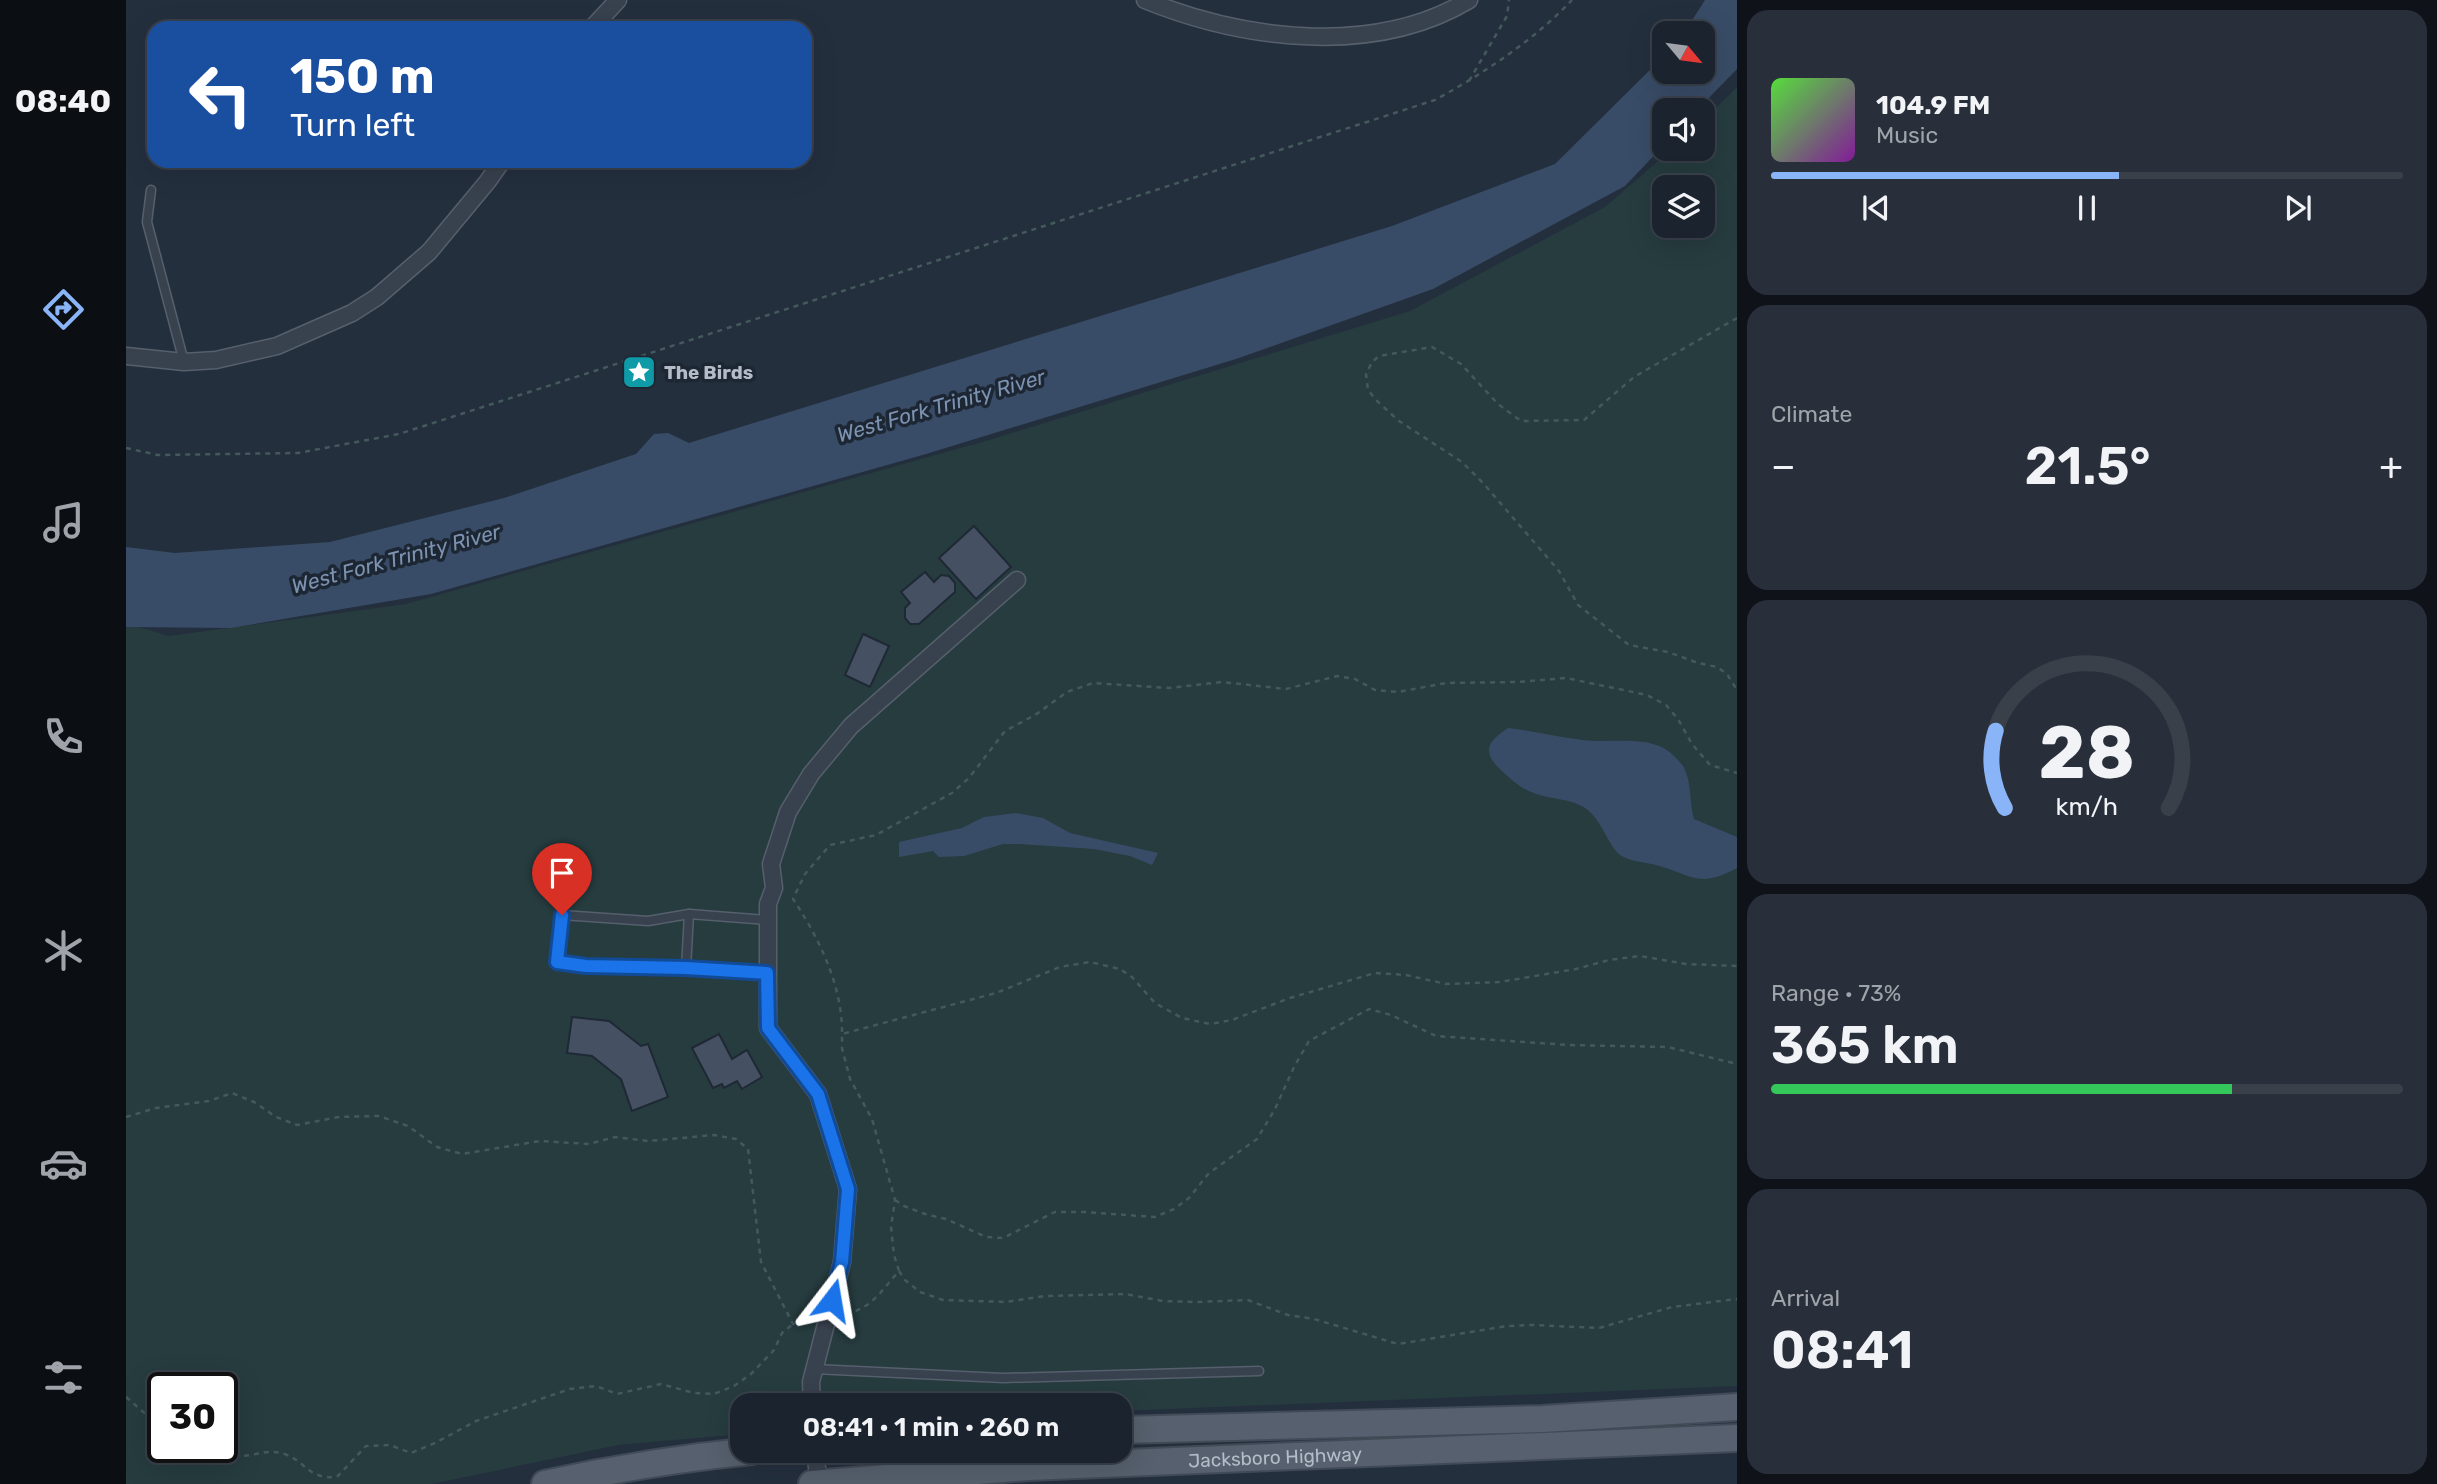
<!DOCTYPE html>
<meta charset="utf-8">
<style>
body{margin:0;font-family:Rubik,sans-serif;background:#282f3a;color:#f1f3f6;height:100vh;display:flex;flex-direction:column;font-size:26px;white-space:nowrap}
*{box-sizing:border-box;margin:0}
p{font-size:23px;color:#a0a4aa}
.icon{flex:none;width:38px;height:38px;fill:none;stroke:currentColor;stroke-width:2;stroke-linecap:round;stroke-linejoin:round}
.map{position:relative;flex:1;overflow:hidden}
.details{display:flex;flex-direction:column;gap:10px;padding:10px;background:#0f1319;width:700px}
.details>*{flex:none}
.hud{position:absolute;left:21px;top:21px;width:665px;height:147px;border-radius:21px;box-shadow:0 7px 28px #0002,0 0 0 2px #39404a;background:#1a4fa0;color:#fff;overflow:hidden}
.needle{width:46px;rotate:119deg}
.tools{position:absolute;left:1526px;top:21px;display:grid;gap:14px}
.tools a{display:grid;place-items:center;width:63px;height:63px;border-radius:14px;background:#1b232e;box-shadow:0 7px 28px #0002,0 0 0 2px #39404a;font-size:35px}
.speed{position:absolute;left:21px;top:1372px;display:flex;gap:14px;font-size:35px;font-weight:700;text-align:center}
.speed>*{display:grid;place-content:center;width:91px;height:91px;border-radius:50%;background:#1b232e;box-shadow:0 7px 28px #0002,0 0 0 2px #39404a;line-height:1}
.speed .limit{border:4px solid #111;border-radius:10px;background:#fff;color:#111}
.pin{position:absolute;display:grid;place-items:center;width:60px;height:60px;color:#fff;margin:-72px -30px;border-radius:50% 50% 50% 0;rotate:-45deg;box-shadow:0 0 7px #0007}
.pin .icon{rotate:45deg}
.me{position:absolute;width:77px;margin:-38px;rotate:14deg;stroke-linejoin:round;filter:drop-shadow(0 0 5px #0008)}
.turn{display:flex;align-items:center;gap:24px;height:147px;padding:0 28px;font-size:32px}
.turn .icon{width:91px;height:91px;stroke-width:2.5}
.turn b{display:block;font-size:49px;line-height:60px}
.big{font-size:52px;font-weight:600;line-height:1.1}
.details .tile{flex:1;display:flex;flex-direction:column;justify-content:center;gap:10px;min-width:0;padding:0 24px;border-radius:21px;background:#282f3a}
.details .dial{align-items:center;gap:0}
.dial svg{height:182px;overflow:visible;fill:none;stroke:#39404a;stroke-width:7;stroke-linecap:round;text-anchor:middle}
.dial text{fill:#f1f3f6;stroke:none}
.song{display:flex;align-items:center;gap:21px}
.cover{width:84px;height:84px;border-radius:10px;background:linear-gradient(135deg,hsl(110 70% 55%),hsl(290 70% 35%))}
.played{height:7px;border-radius:4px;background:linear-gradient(90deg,#8ab4f8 55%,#39404a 55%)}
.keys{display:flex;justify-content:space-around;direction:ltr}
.heat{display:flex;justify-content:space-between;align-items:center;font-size:38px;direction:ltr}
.charge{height:10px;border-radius:5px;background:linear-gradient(90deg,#34c759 73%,#39404a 0)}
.trip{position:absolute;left:604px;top:1393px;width:402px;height:70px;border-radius:21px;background:#1b232e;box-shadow:0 7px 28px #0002,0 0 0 2px #39404a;font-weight:600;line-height:70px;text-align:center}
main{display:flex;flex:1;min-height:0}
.menu{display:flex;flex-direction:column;width:126px;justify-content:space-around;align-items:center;background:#0b0e12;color:#a0a4aa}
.menu .icon{width:49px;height:49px}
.menu .on{color:#8ab4f8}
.menu b{font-size:32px;color:#f1f3f6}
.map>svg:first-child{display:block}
</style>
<main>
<nav class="menu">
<b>08:40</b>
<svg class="icon on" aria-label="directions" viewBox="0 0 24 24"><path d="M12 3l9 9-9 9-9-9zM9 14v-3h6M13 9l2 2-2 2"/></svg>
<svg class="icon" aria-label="music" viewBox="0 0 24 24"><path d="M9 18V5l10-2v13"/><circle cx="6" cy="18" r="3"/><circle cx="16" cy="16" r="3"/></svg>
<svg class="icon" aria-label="phone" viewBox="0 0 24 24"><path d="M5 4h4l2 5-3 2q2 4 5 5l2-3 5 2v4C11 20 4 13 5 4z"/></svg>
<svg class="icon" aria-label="climate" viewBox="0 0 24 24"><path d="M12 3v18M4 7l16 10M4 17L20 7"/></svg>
<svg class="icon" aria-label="car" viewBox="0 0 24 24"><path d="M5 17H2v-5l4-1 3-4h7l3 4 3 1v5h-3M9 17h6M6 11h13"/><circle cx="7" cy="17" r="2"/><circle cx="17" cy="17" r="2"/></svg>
<svg class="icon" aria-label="filters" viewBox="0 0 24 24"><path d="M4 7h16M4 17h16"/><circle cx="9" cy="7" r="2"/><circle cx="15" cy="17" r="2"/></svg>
</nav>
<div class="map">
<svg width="1611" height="1484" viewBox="0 0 1611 1484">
<rect width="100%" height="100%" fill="#242f3e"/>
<!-- green -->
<path fill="#263c3f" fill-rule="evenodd" d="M 1611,87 L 1611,1386 L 994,1411 L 994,1405 L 616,1405 L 616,1434 L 492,1445 L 306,1484 L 0,1484 L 0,623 L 43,636 L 280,604 L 863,440 L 1284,311 L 1479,207 L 1546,149 L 1577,149 L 1577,121 ZM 1538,187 L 1577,187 L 1577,226 L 1538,226 ZM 37,1388 L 96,1388 L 96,1447 L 37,1447 Z"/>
<!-- water -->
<g fill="#394c67">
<path d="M 1579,0 L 1611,0 L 1611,69 L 1571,110 L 1538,110 L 1538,145 L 1499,186 L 1307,289 L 1113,358 L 800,454 L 305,594 L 105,628 L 0,627 L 0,547 L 49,553 L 204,542 L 378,498 L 510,454 L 528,434 L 542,433 L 563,443 L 1266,226 L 1429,164 L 1538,56 L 1538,72 L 1577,72 L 1577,33 L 1558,33 Z"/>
<path d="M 1382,728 C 1408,731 1432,737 1457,740 C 1481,743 1510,737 1533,746 C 1542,749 1551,758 1557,766 C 1566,781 1563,802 1568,819 L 1611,837 L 1611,868 C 1572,889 1567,875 1530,865 C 1519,862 1504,862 1494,855 C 1483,847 1475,818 1459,808 C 1442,797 1421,800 1403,791 C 1393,787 1385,779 1377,772 C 1356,753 1359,743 1382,728 Z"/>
<path d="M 890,813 L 917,818 L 944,833 L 1032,853 L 1026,865 L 1004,856 L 968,849 L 894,844 L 877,844 L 838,856 L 813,857 L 807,851 L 773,857 L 773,842 L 836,828 L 858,817 Z"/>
</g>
<!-- building -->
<g fill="#455162" stroke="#1f2835" stroke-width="2">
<path d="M 848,526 L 885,567 L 850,599 L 813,558 Z"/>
<path d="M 799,572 L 808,582 L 815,575 L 823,576 L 829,583 L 829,592 L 793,624 L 784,624 L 779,618 L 779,608 L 784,603 L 775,592 Z"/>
<path d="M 737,634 L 763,646 L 744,687 L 719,675 Z"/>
<path d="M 446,1017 L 483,1021 L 515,1046 L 522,1044 L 542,1097 L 506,1111 L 495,1079 L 466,1056 L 441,1053 Z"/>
<path d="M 593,1034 L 606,1059 L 621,1050 L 636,1077 L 616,1089 L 611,1081 L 598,1088 L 596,1084 L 587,1088 L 566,1048 Z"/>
</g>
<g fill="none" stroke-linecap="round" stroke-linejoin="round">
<!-- service casing -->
<g stroke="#565f6c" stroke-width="11">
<g id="service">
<path d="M 25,190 L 21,222 L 58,362"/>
<path d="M 560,968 L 460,966 L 431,962 L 436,915 L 522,921 L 563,914"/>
<path d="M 641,973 L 560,968 L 563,914 L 642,920"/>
<path d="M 688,1369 L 877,1378 L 1133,1371"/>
</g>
</g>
<!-- minor casing -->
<g stroke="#565f6c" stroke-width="19">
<g id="minor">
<path d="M 1019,0 C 1118,40 1248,57 1343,0"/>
<path d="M 466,28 L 492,0"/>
<path d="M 0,356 L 58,362 L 90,360 L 151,346 L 226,313 L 251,297 L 303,252 L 362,181 L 376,161"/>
<path d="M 686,1405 L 685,1382 L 716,1262 L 722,1189 L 692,1094 L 642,1028 L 642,904 L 648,888 L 645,864 L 662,812 L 685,774 L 725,726 L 891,580"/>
<path d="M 689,1451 L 693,1484"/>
</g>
</g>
<!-- primary casing -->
<g stroke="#414a57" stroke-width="30">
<g id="primary">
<path d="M 994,1430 L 1417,1419 L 1611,1407"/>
<path d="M 419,1484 C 487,1469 555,1458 626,1451"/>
<path id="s1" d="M 686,1484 L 902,1467 L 1611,1438"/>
</g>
</g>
<!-- path -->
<g stroke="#44595c" stroke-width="2.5" stroke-dasharray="5 5" stroke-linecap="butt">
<path d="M 1343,81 L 1381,16 L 1383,0"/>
<path d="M 1611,318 L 1508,377 L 1458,420 L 1395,421 L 1372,404 L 1335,364 L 1306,347 L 1253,356 L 1246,362 L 1240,374 L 1242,390 L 1251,401 L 1273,421 L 1336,462 L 1357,483 L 1433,571 L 1452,605 L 1503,645 L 1542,652 L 1572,663 L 1591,667 L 1601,674 L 1611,690"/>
<path d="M 0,448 L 32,455 L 172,453 L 273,434 L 1309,100 C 1358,73 1407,41 1446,0"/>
<path d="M 716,1032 C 716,985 693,938 667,899 L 679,874 L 704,845 L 750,835 L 826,793 L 843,778 L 879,731 L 909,715 L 941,692 L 967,683 L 1043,688 L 1096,682 L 1160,689 L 1211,676 L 1229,679 L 1249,690 L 1272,692 L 1320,683 L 1392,682 L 1440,678 L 1521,695 L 1540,705 L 1552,719 L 1566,744 L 1584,765 L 1611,773"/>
<path d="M 0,1117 L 30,1108 L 83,1101 L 106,1093 L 128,1102 L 150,1117 L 171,1125 L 213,1117 L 253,1116 L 282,1126 L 311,1147 L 336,1154 L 414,1141 L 463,1144 L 489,1137 L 522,1141 L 588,1135 L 610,1139 L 622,1149 L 635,1262 L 667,1324 L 683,1324"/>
<path d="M 769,1200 L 778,1206 L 799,1214 L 820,1219 L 860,1237 L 877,1238 L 929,1212 L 958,1212 L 1029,1217 L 1048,1209 L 1063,1198 L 1083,1173 L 1131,1139 L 1149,1109 L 1168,1067 L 1183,1041 L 1243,1009 L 1265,1015 L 1310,1036 L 1442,1045 L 1542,1047 L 1611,1064"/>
<path d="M 773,1271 L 779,1280 L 794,1292 L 817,1300 L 880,1302 L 919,1296 L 999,1294 L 1037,1301 L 1069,1302 L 1122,1300 L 1162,1315 L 1188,1319 L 1272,1344 L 1381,1326 L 1406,1325 L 1473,1328 L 1546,1307 L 1611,1299"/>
<path d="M 720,1314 C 746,1308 756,1290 773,1271 L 768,1255 L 765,1227 L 769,1200 L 746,1119 L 724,1079 L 716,1048 L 716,1034 L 870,993 L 934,967 L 964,962 L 994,969 L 1006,977 L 1029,1003 L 1056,1018 L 1084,1024 L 1106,1020 L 1164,998 L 1249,973 L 1280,975 L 1320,984 L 1374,982 L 1450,969 L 1483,960 L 1514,956 L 1560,964 L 1611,966"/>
<path d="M 0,1397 L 37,1429"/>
<path d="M 90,1447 C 96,1450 105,1455 111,1456 C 128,1457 144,1447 161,1455 C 182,1464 182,1479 211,1477 L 240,1446 L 264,1445 L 285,1453 L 309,1443 L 350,1421 L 444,1389 L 470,1386 L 491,1394 L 535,1384 L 568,1393 L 588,1394 L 608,1386 L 625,1374 L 648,1350 L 656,1333 L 667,1324"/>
</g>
<!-- service -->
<use href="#service" stroke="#38414e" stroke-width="8"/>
<!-- minor -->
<use href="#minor" stroke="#38414e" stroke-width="16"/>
<!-- primary -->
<use href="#primary" stroke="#56606e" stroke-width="26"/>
</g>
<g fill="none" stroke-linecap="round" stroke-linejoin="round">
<!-- route casing -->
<g stroke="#114b97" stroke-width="18">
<path id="route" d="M 436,915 L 431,962 L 460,966 L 560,968 L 641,973 L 642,1028 L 692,1094 L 722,1189 L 716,1262 L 706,1300"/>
</g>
<!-- route -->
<use href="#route" stroke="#1a73e8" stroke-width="12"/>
</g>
<!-- icons -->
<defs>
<g id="sight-square" transform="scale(1.75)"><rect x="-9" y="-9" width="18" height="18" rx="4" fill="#0f9aa8" stroke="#1d2633"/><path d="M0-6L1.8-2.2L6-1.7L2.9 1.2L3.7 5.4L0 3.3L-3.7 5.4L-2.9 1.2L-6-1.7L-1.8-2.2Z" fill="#fff"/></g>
</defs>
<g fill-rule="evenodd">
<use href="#sight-square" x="513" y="372"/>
</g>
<g text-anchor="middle" stroke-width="7" stroke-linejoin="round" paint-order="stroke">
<!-- poi labels -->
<g font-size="19" font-weight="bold" fill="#b4bcc9" stroke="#1d2633" text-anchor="start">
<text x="538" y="379">The Birds</text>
</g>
<!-- street labels -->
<g font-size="19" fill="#b4bcc9" stroke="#1d2633">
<text dy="7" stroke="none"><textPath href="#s1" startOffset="464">Jacksboro Highway</textPath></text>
</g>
<!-- water labels -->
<g font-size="21" font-style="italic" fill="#7c92b1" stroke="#1d2633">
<text transform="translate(815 406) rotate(-16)" y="7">West Fork Trinity River</text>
<text transform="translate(270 559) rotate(-15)" y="7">West Fork Trinity River</text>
</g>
</g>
</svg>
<div class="tools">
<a><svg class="needle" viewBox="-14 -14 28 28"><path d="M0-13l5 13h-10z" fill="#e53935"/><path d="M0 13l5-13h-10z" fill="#a0a4aa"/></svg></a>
<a><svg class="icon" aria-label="sound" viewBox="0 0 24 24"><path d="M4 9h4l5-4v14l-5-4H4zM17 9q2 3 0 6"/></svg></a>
<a><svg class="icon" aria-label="layers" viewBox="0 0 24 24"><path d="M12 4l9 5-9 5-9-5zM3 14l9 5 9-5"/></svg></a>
</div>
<div class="speed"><div class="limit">30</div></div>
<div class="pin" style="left:436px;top:915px;background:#d93025"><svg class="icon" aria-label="arrive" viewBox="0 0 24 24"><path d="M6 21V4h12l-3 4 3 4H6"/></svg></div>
<svg class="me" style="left:706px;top:1300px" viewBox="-20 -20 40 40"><path d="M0-17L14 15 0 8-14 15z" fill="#1a73e8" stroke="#fff" stroke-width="4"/></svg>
<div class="trip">08:41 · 1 min · 260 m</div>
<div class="hud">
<div class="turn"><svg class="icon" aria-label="left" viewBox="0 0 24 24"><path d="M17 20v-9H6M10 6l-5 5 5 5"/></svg><div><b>150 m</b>Turn left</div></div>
</div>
</div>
<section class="details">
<div class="tile">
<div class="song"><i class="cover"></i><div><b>104.9 FM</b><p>Music</p></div></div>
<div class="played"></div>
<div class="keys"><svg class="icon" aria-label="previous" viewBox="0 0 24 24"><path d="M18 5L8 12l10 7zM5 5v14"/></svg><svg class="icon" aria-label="pause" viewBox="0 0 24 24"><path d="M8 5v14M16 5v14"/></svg><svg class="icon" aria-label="next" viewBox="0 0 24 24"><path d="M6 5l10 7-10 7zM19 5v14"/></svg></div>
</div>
<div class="tile"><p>Climate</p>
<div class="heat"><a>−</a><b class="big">21.5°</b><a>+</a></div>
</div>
<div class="tile dial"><svg viewBox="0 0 100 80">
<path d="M14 69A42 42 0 1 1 86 69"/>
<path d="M14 69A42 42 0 0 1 10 35" stroke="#8ab4f8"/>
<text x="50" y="56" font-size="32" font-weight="700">28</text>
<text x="50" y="72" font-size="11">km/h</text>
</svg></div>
<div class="tile"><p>Range · 73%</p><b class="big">365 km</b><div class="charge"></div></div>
<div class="tile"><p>Arrival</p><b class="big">08:41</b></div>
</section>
</main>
